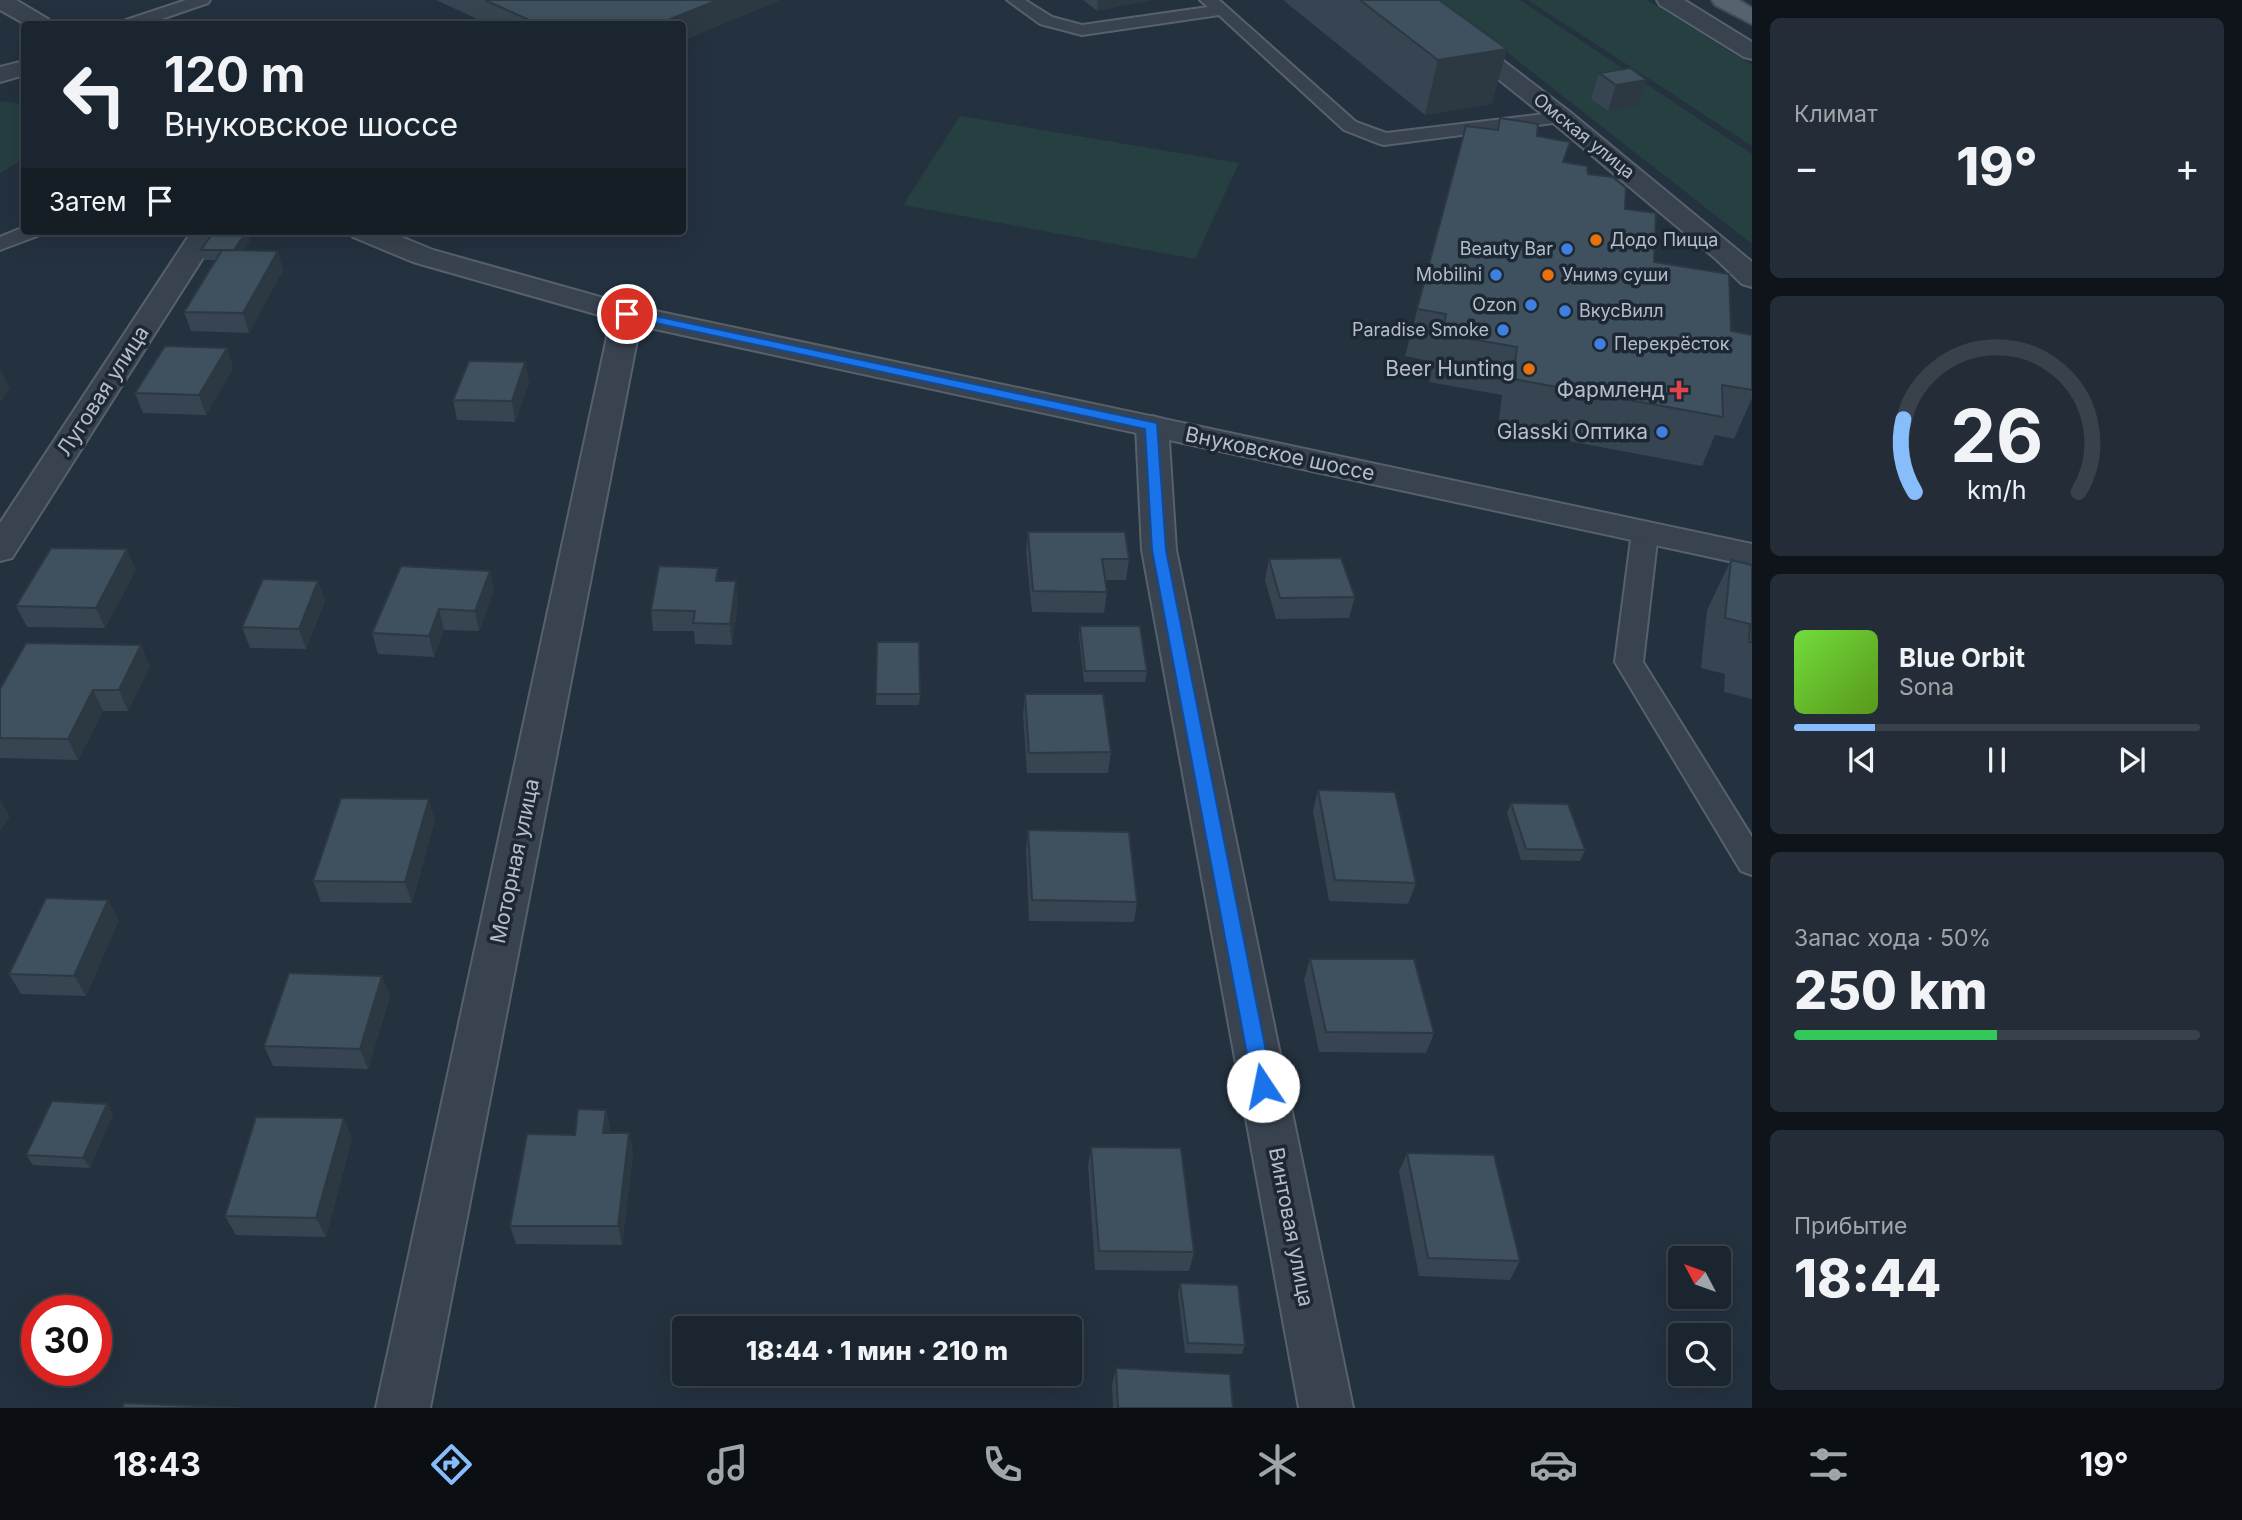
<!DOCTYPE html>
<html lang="ru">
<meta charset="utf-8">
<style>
body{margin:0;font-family:Inter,sans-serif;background:#242d37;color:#f1f3f6;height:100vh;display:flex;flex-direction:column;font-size:26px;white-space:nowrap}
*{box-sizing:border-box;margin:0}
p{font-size:23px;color:#a0a5aa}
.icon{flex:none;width:38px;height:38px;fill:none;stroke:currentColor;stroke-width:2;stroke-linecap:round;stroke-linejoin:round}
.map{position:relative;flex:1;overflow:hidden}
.side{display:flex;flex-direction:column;gap:18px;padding:18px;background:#0f141a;width:490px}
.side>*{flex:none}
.guide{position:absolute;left:21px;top:21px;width:665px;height:214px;border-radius:7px;box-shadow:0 7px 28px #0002,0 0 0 2px #39424b;background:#1b252f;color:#f1f3f6;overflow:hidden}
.needle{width:46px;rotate:311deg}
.controls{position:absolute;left:1668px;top:1246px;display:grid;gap:14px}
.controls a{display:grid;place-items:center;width:63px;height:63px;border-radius:7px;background:#1b252f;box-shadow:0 7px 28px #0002,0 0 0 2px #39424b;font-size:35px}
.speed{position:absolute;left:21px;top:1295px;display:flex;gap:14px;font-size:35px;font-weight:700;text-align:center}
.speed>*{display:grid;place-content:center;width:91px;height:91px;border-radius:50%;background:#1b252f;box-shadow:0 7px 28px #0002,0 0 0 2px #39424b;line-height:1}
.speed .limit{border:10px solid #d22;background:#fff;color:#111}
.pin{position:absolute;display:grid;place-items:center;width:60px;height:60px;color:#fff;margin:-30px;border:4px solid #fff;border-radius:50%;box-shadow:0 2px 7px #0007}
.me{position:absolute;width:77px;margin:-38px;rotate:349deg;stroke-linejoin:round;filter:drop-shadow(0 0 5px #0008)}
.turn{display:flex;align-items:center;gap:24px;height:147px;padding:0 28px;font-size:32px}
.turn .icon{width:91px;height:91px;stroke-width:2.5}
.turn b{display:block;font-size:49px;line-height:60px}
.then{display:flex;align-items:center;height:66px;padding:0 28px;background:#0003;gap:14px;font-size:26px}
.big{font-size:52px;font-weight:800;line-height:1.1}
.side .card{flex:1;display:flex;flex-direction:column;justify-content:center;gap:10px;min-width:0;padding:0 24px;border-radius:10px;background:#242d37}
.side .dial{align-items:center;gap:0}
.dial svg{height:182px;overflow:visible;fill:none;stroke:#39424b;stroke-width:7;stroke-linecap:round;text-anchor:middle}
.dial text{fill:#f1f3f6;stroke:none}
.song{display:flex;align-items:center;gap:21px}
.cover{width:84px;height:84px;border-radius:10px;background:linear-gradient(135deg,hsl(100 70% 55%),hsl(90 70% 35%))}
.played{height:7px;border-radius:4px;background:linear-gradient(90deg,#88bdfb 20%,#39424b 20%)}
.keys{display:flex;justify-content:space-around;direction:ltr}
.heat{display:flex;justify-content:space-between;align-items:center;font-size:38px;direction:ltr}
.charge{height:10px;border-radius:5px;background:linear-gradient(90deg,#34c759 50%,#39424b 0)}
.trip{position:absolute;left:672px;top:1316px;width:410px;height:70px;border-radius:7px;background:#1b252f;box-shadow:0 7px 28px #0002,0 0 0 2px #39424b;font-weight:800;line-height:70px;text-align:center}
.dock{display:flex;height:112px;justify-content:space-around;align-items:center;background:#0b0f13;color:#a0a5aa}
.dock .icon{width:49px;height:49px}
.dock .current{color:#88bdfb}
.dock b{font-size:32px;color:#f1f3f6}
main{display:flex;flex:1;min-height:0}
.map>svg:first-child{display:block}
</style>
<main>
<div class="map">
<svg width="1752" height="1408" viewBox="0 0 1752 1408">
<rect width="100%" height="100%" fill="#24313f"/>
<!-- green -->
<g fill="#263f40">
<path d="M 1440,0 L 1520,0 L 1752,154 L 1752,244 Z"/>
<path d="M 1528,0 L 1647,0 L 1752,65 L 1752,146 Z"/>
<path d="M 0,101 L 24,104 L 24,159 L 0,173 Z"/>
<path d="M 960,116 L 1239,163 L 1195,259 L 903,205 Z"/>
</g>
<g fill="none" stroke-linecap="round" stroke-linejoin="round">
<!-- service casing -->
<g stroke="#56616d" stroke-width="4">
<g id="service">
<path d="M 186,0 L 210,0 L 208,3 L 147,24 L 124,24 L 126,20 Z"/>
<path d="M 1007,0 L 1025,0 L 1052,17 L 1082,25 L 1208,7 L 1200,0 L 1219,0 L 1356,122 L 1386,133 L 1561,112 L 1570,117 L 1561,122 L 1384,145 L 1377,143 L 1344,130 L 1219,15 L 1082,35 L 1040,24 Z"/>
<path d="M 24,227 L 24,231 L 43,231 L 40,235 L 0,250 L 0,237 Z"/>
<path d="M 1645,524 L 1654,526 L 1658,532 L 1643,662 L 1752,837 L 1752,875 L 1741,871 L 1615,662 L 1632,532 L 1636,526 Z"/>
</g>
</g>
<!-- minor casing -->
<g stroke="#56616d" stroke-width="4">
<g id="minor">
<path d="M 1399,0 L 1424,0 L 1570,112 L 1752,262 L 1752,287 L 1742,284 L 1716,259 L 1552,122 Z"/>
<path d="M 24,61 L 24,75 L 0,82 L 0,67 Z"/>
<path d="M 192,231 L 220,231 L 12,558 L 0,561 L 0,523 Z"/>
<path d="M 627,305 L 637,308 L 642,314 L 430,1408 L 376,1408 L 612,314 L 617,308 Z"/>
<path d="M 1152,416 L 1163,419 L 1168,426 L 1176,550 L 1353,1408 L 1299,1408 L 1142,550 L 1136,426 L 1141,419 Z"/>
</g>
</g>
<!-- tertiary casing -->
<g stroke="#56616d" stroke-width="4">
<g id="tertiary">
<path d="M 0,0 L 16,0 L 48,19 L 51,24 L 25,24 L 0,10 Z"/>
<path d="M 1657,0 L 1684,0 L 1752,42 L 1752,59 L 1744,57 L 1660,5 Z"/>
<path d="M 349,231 L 387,231 L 433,250 L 632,306 L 1752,544 L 1752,566 L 627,323 L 413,262 L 353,237 Z"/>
</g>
</g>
<!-- primary casing -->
<g stroke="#414c58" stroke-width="4">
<path id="primary" d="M 1712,0 L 1739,0 L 1752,8 L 1752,24 L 1715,5 Z"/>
</g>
<!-- service -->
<use href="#service" fill="#38434f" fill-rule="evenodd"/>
<!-- minor -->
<use href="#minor" fill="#38434f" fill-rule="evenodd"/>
<!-- tertiary -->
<use href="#tertiary" fill="#38434f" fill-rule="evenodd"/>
<!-- primary -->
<use href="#primary" fill="#56626f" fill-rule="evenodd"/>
</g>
<!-- wall -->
<g fill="#364551">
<path d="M 436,0 L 780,0 L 682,41 L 682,24 L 488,24 Z"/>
<path d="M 1083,0 L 1151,0 L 1097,11 Z"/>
<path d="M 1283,0 L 1439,0 L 1492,104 L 1425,115 Z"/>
<path d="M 1599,73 L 1647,80 L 1638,106 L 1608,111 L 1591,99 Z"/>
<path d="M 1500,118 L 1537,136 L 1563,162 L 1588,174 L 1625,209 L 1654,262 L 1731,331 L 1752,335 L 1752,398 L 1734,439 L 1715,435 L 1702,466 L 1498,428 L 1502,395 L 1429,382 L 1433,362 L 1405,356 L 1466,126 L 1496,130 Z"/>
<path d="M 250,240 L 243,250 L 278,251 L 283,270 L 249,333 L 191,331 L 184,312 L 215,260 L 204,260 L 201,250 Z"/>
<path d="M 227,348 L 233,368 L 206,415 L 143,413 L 135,393 Z"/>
<path d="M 525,362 L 529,383 L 515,422 L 457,420 L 453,400 Z"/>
<path d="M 1028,532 L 1129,559 L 1126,580 L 1105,580 L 1107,592 L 1104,613 L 1032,612 L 1026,552 Z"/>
<path d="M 1752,554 L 1752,699 L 1724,692 L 1725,674 L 1701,668 L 1707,610 L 1731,560 L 1747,564 Z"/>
<path d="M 1269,559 L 1355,597 L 1349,618 L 1276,619 L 1265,580 Z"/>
<path d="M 401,566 L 494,591 L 479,631 L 444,630 L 434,657 L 378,654 L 372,633 Z"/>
<path d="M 136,570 L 105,628 L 27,627 L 16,606 Z"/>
<path d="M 318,581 L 325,601 L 306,649 L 250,648 L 242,627 Z"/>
<path d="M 738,602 L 732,645 L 695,644 L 694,631 L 653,631 L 651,610 Z"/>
<path d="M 1080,626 L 1147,671 L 1145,682 L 1084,682 L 1079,637 Z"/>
<path d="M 877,642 L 920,694 L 919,705 L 876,705 Z"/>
<path d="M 150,666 L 128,711 L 103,711 L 78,760 L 0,758 L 0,689 Z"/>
<path d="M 1025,694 L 1111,752 L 1108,773 L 1027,773 L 1023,715 Z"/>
<path d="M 1318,790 L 1416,883 L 1408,904 L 1329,901 L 1313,811 Z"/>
<path d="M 1511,803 L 1585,850 L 1580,861 L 1521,860 L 1507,813 Z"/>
<path d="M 435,820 L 412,903 L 321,902 L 313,881 Z"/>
<path d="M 1028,830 L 1137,902 L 1134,922 L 1029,921 L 1026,851 Z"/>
<path d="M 119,920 L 86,996 L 21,994 L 9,974 Z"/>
<path d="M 1310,959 L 1434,1033 L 1426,1053 L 1319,1052 L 1304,980 Z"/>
<path d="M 382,976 L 390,996 L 368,1069 L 273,1066 L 264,1046 Z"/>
<path d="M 107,1104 L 113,1114 L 90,1168 L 33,1165 L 26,1155 Z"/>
<path d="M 606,1110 L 610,1129 L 610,1133 L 629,1133 L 633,1153 L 622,1245 L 516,1244 L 510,1226 L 575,1135 Z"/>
<path d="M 352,1138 L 326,1237 L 236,1235 L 225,1216 Z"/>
<path d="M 1091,1147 L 1194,1252 L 1189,1271 L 1095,1270 L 1088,1166 Z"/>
<path d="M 1407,1153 L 1520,1261 L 1510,1280 L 1419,1276 L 1399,1172 Z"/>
<path d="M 1180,1283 L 1245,1345 L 1242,1354 L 1185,1353 L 1178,1293 Z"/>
<path d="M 1116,1368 L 1233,1408 L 1113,1408 L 1112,1385 Z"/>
</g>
<!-- shaded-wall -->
<g fill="#2c3842">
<path d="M 718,0 L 780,0 L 682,41 L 682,24 L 658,24 Z"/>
<path d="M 1098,0 L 1151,0 L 1097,11 Z"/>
<path d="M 1507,49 L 1492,104 L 1425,115 L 1438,60 Z"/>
<path d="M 1647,80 L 1638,106 L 1608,111 L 1616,85 Z"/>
<path d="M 247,231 L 250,240 L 236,261 L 233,251 Z"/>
<path d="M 278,251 L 283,270 L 249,333 L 243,313 Z"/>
<path d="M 227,348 L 233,368 L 206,415 L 199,395 Z"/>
<path d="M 525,362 L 529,383 L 515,422 L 512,401 Z"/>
<path d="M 1,369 L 10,389 L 0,403 L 0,371 Z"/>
<path d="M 127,549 L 136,570 L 105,628 L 96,608 Z"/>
<path d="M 718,568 L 720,588 L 716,581 Z"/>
<path d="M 490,571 L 494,591 L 479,631 L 475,611 Z"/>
<path d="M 318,581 L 325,601 L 306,649 L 299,629 Z"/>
<path d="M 736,581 L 738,602 L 732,645 L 730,624 Z"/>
<path d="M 439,609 L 444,630 L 434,657 L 429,636 Z"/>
<path d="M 141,645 L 150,666 L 128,711 L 119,690 Z"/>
<path d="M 93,690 L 103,711 L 78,760 L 68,739 Z"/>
<path d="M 0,799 L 10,817 L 0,832 Z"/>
<path d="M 429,799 L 435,820 L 412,903 L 405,882 Z"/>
<path d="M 108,900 L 119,920 L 86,996 L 74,976 Z"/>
<path d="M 382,976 L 390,996 L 368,1069 L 360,1049 Z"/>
<path d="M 107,1104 L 113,1114 L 90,1168 L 83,1158 Z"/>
<path d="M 606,1110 L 610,1129 L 607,1153 L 603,1133 Z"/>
<path d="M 344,1118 L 352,1138 L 326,1237 L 316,1218 Z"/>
<path d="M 629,1133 L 633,1153 L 622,1245 L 618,1226 Z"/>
</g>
<!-- building -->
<g fill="#3f505e" stroke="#2c3842" stroke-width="2">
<path d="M 485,0 L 718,0 L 658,24 L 538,24 Z"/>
<path d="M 1360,0 L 1439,0 L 1507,49 L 1438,60 Z"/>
<path d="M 1630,68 L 1647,80 L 1616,85 L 1599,73 Z"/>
<path d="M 1500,118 L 1538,124 L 1537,136 L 1570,142 L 1563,162 L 1587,166 L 1588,174 L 1613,177 L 1626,188 L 1625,209 L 1656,213 L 1654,262 L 1729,274 L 1731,331 L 1752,335 L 1752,390 L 1722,385 L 1723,417 L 1513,379 L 1517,347 L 1442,334 L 1446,314 L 1417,309 L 1466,126 L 1498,130 Z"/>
<path d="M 214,231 L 247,231 L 234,250 L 201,250 Z"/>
<path d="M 222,250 L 278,251 L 243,313 L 184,312 Z"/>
<path d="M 165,346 L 227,348 L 199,395 L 135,393 Z"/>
<path d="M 469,361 L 525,362 L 512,401 L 453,400 Z"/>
<path d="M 1028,532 L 1125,532 L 1129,559 L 1102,559 L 1107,592 L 1033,591 Z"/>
<path d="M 51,548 L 127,549 L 96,608 L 16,606 Z"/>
<path d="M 1341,558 L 1355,597 L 1280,598 L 1269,559 Z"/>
<path d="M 1731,560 L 1752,565 L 1752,642 L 1749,642 L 1750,624 L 1725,618 Z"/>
<path d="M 401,566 L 490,571 L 475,611 L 439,609 L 429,636 L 372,633 Z"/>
<path d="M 659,566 L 718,568 L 716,581 L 736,581 L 730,624 L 693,623 L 695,611 L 651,610 Z"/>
<path d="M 263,579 L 318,581 L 299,629 L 242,627 Z"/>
<path d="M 1080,626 L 1140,626 L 1147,671 L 1085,671 Z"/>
<path d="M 877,642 L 919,642 L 920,694 L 876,694 Z"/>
<path d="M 26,643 L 141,645 L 119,690 L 93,690 L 68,739 L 0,738 L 0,689 Z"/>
<path d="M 1025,694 L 1103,694 L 1111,752 L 1029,753 Z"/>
<path d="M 1318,790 L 1395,792 L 1416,883 L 1335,880 Z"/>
<path d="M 341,798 L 429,799 L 405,882 L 313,881 Z"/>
<path d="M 1511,803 L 1568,804 L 1585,850 L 1526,849 Z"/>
<path d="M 1028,830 L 1129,832 L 1137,902 L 1032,900 Z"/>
<path d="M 46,898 L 108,900 L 74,976 L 9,974 Z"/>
<path d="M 1310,959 L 1414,959 L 1434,1033 L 1326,1032 Z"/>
<path d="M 289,973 L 382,976 L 360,1049 L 264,1046 Z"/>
<path d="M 52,1101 L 107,1104 L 83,1158 L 26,1155 Z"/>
<path d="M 578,1109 L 606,1110 L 603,1133 L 629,1133 L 618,1226 L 510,1226 L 527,1134 L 575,1135 Z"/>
<path d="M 256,1117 L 344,1118 L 316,1218 L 225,1216 Z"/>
<path d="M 1091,1147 L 1181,1148 L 1194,1252 L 1099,1251 Z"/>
<path d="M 1407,1153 L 1494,1155 L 1520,1261 L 1428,1258 Z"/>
<path d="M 1180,1283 L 1238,1285 L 1245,1345 L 1188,1343 Z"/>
<path d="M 1116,1368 L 1230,1374 L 1233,1408 L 1118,1408 Z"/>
<path d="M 124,1403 L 241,1408 L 122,1408 Z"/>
</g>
<!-- route -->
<path fill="#1a73e8" stroke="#114b97" stroke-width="2" d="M 627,310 L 1157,423 L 1166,550 L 1273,1086 L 1270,1092 L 1263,1095 L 1256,1092 L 1253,1086 L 1152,550 L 1145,429 L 623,316 L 623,311 Z"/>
<!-- markers -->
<g fill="#e8710a" stroke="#1d2834" stroke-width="2.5">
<circle cx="1596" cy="240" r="7"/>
<circle cx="1548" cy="275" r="7"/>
<circle cx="1529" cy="369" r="7"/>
</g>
<g fill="#3f7fe0" stroke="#1d2834" stroke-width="2.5">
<circle cx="1567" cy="249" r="7"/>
<circle cx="1496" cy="275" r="7"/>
<circle cx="1531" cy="305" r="7"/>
<circle cx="1565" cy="311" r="7"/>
<circle cx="1503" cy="330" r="7"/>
<circle cx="1600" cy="344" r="7"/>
<circle cx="1662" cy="432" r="7"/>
</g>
<path fill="#e0444e" stroke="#1d2834" stroke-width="2.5" d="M1675.5 379.5h7v7h7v7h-7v7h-7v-7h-7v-7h7z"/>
<g text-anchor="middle" stroke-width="7" stroke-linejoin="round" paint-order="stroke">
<!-- far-street labels -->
<g font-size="18" fill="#b4beca" stroke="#1d2834">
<text transform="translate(1584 136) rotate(39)" y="6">Омская улица</text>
</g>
<!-- far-poi labels -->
<g font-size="18" fill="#b4beca" stroke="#1d2834" text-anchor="start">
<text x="1610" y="246">Додо Пицца</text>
<text x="1553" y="255" text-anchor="end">Beauty Bar</text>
<text x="1482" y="281" text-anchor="end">Mobilini</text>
<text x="1562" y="281">Унимэ суши</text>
<text x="1517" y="311" text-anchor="end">Ozon</text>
<text x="1579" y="317">ВкусВилл</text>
<text x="1489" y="336" text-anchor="end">Paradise Smoke</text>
<text x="1614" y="350">Перекрёсток</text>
</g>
<!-- poi labels -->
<g font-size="21" fill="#b4beca" stroke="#1d2834" text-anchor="end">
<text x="1515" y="376">Beer Hunting</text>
<text x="1665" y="397">Фармленд</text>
<text x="1648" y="439">Glasski Оптика</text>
</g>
<!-- street labels -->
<g font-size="21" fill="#b4beca" stroke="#1d2834">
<text transform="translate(103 391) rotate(-57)" y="7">Луговая улица</text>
<text transform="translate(1280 454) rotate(12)" y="7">Внуковское шоссе</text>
<text transform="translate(515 861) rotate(-78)" y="7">Моторная улица</text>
<text transform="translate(1291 1227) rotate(79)" y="7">Винтовая улица</text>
</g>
</g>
</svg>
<div class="controls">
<a><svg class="needle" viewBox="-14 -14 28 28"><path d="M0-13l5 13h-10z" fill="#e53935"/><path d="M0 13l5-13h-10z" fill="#a0a5aa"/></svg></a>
<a><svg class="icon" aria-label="search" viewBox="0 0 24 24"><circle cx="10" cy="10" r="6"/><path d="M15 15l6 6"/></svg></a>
</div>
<div class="speed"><div class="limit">30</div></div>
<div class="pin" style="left:627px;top:314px;background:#d93025"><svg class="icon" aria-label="arrive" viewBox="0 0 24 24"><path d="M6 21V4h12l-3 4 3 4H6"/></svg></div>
<svg class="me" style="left:1263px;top:1086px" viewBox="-20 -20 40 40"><circle r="19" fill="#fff"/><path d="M0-13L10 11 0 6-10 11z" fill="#1a73e8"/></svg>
<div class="trip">18:44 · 1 мин · 210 m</div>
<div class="guide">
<div class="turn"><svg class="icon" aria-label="left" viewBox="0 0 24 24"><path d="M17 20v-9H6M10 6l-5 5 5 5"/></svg><div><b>120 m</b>Внуковское шоссе</div></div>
<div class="then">Затем<svg class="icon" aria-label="arrive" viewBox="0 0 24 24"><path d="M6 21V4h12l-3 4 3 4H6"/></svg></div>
</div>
</div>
<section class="side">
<div class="card"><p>Климат</p>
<div class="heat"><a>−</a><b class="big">19°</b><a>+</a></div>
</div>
<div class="card dial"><svg viewBox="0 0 100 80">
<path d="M14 69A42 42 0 1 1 86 69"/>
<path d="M14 69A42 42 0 0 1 9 37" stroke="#88bdfb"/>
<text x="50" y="56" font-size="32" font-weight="700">26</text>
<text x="50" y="72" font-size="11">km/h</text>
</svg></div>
<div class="card">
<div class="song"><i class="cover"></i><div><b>Blue Orbit</b><p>Sona</p></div></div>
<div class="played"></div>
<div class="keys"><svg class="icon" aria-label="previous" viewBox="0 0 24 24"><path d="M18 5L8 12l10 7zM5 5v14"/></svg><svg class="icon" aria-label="pause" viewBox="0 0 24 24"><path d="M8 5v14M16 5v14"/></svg><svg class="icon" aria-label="next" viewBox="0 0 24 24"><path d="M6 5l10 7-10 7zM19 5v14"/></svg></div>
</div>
<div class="card"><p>Запас хода · 50%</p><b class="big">250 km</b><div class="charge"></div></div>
<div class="card"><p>Прибытие</p><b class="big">18:44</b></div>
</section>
</main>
<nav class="dock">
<b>18:43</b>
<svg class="icon current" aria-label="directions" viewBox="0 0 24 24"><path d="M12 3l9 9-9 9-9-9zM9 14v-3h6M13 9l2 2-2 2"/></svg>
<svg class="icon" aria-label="music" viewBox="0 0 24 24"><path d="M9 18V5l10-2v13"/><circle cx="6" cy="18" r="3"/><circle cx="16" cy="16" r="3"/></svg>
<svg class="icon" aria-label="phone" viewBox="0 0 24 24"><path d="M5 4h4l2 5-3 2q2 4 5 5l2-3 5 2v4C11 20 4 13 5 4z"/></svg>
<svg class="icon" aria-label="climate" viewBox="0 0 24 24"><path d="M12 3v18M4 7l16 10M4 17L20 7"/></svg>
<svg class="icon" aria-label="car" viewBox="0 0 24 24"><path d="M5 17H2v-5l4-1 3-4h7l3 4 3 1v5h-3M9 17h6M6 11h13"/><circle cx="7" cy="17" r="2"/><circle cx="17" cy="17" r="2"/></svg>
<svg class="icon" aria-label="filters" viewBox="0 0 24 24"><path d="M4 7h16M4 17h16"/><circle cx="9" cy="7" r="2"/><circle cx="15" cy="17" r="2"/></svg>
<b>19°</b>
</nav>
